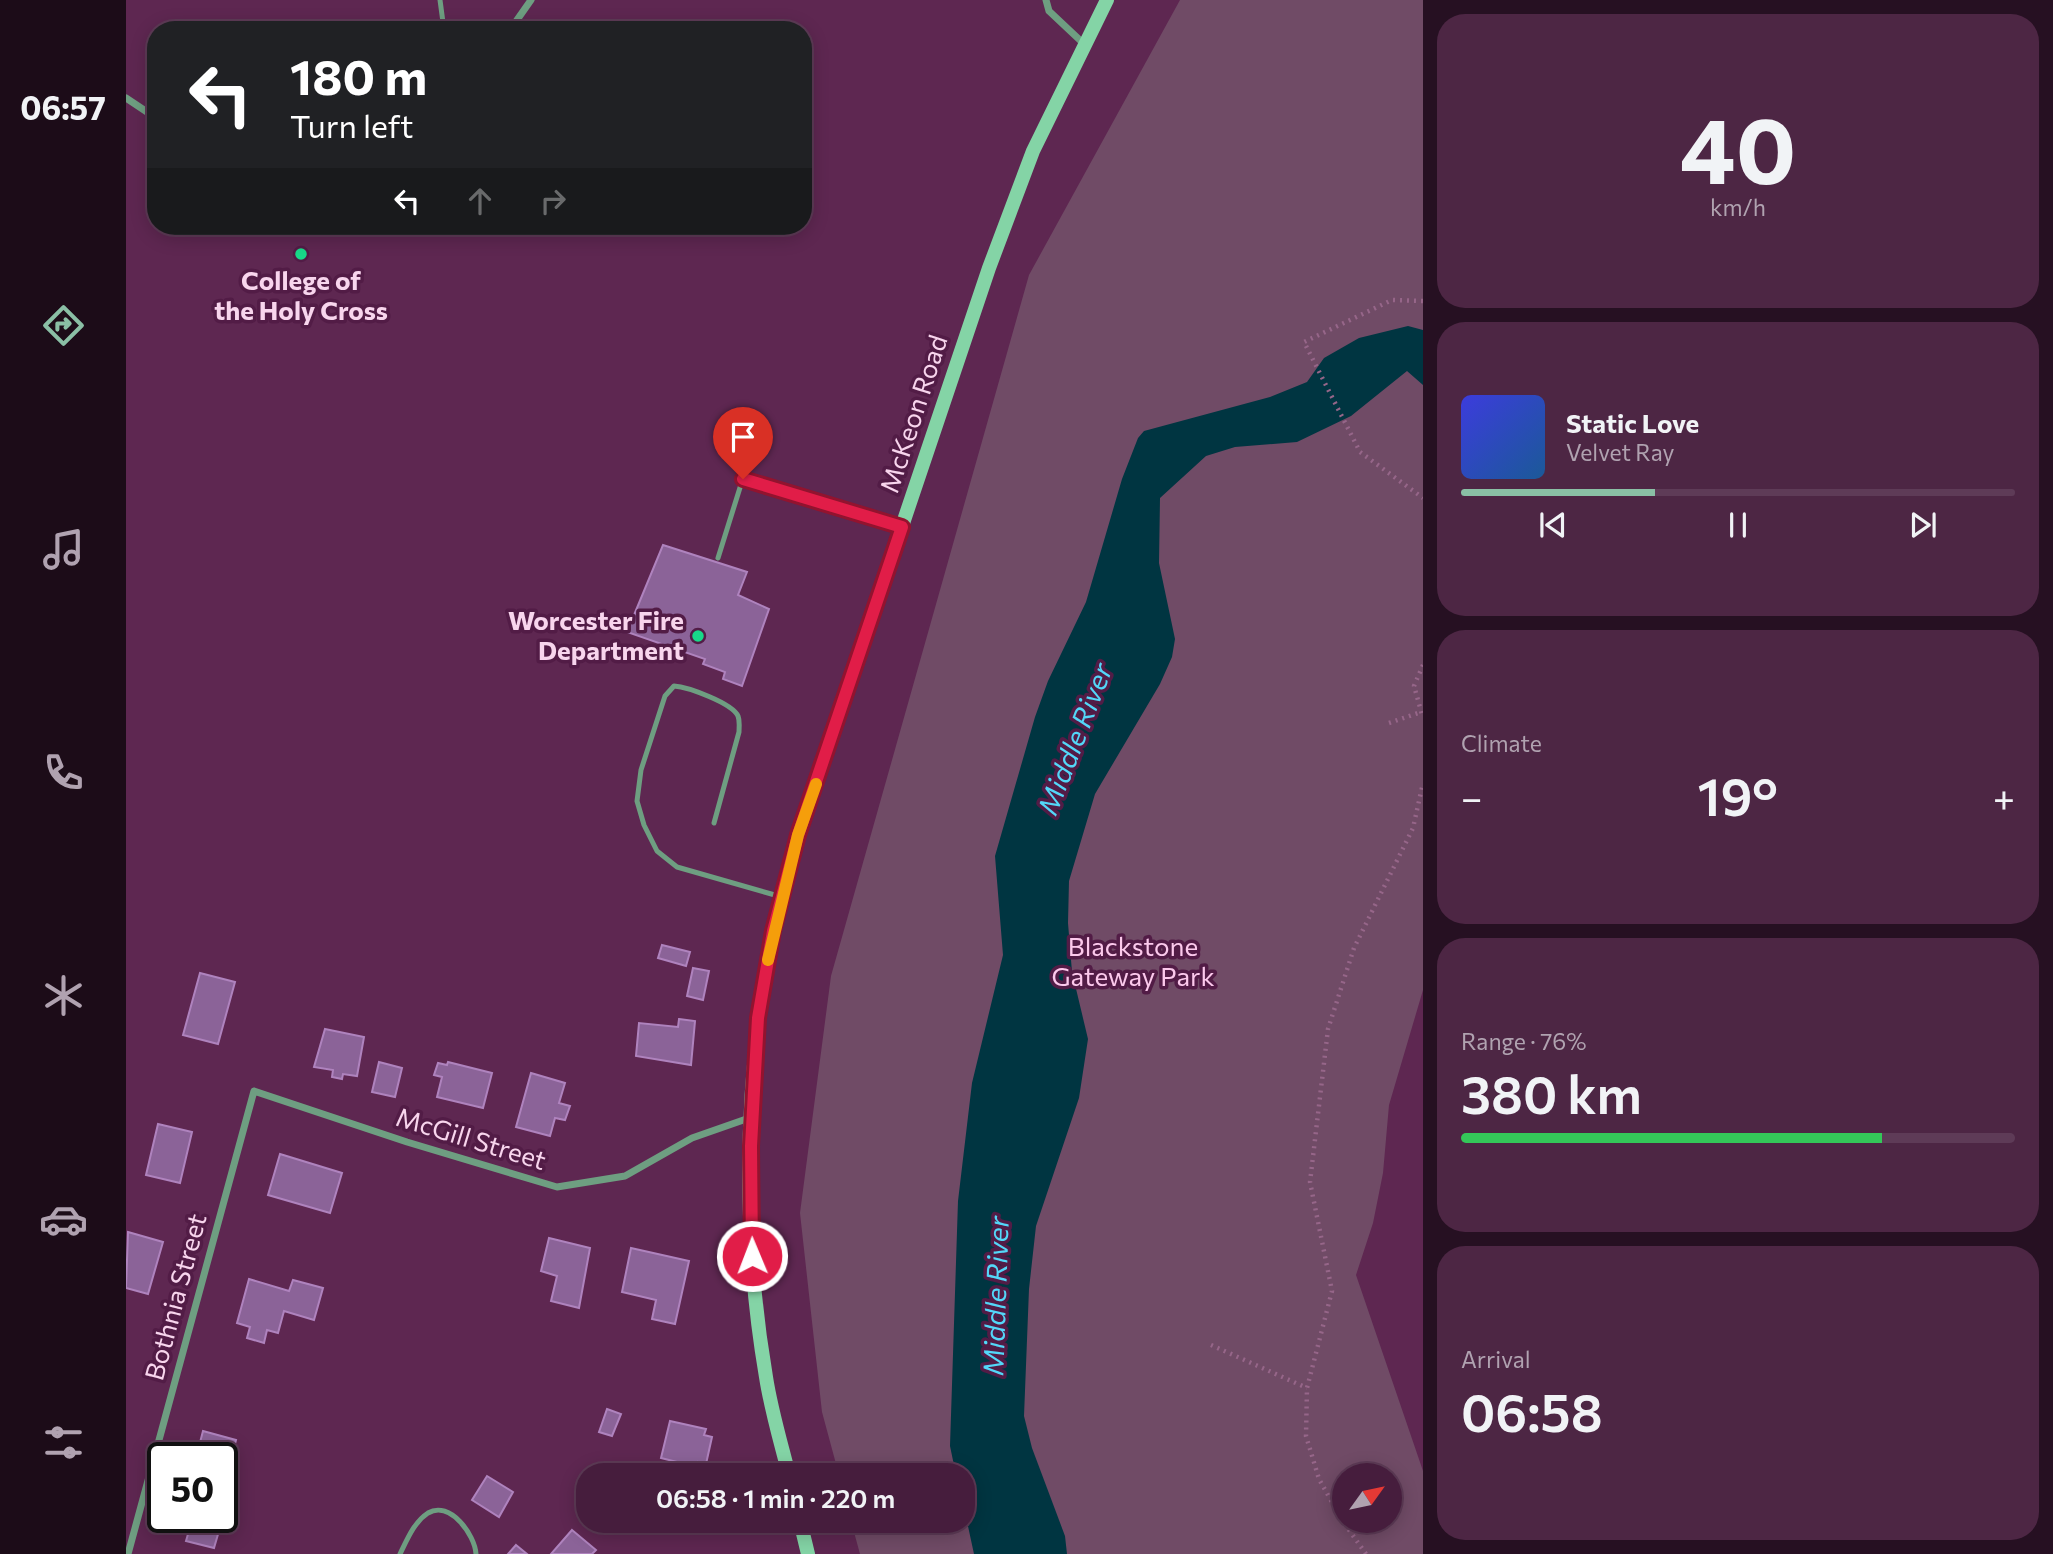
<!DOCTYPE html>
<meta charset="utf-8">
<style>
body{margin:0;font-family:Commissioner,sans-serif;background:#4d2644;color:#f1f3f6;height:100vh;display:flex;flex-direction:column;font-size:26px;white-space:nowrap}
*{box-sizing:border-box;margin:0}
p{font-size:23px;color:#b0a2b0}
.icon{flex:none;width:38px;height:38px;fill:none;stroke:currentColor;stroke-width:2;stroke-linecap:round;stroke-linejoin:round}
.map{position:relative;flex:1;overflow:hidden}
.details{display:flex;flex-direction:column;gap:14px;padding:14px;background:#261022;width:630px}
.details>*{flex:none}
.top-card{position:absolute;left:21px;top:21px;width:665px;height:214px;border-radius:28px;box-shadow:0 4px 18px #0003,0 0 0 2px #5e3b57;background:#202124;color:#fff;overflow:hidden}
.needle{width:46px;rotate:57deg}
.controls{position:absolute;left:1206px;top:1463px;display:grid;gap:14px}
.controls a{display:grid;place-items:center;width:70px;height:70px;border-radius:50%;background:#461d3d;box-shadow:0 4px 18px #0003,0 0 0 2px #5e3b57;font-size:35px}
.speed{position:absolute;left:21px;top:1442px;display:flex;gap:14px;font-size:35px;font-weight:700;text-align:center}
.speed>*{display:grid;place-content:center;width:91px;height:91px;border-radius:50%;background:#461d3d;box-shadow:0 4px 18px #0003,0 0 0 2px #5e3b57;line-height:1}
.speed .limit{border:4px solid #111;border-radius:10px;background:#fff;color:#111}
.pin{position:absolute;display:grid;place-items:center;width:60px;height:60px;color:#fff;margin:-72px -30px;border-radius:50% 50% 50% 0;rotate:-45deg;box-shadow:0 0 7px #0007}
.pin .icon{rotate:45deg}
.me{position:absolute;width:77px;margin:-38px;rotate:359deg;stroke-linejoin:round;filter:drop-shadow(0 0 5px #0008)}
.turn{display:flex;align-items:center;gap:24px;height:147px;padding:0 28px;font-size:32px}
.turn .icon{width:91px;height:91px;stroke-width:2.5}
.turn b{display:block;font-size:49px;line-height:60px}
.lanes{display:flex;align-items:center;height:66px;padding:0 28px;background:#0003;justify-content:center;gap:35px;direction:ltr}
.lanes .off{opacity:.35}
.big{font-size:52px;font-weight:600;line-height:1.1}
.details .widget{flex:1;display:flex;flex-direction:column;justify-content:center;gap:10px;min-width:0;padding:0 24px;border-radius:28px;background:#4d2644}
.details .dial{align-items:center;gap:0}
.dial b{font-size:91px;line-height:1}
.song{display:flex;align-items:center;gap:21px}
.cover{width:84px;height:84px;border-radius:10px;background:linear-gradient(135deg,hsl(240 70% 55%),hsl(210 70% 35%))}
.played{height:7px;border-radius:4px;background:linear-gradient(90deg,#8abfa5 35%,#5e3b57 35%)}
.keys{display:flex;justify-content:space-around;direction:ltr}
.heat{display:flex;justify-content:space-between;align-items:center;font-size:38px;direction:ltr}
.charge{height:10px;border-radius:5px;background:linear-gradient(90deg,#34c759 76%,#5e3b57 0)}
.trip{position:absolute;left:450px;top:1463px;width:399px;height:70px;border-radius:28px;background:#461d3d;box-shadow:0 4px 18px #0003,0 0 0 2px #5e3b57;font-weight:600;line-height:70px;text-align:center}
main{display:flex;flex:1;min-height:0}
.tab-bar{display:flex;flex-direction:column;width:126px;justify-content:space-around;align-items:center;background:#1c0c18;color:#b0a2b0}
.tab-bar .icon{width:49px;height:49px}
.tab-bar .active{color:#8abfa5}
.tab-bar b{font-size:32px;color:#f1f3f6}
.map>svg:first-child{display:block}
</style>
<main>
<nav class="tab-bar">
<b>06:57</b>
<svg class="icon active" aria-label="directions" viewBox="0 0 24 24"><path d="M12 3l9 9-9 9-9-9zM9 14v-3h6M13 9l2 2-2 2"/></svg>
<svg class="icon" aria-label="music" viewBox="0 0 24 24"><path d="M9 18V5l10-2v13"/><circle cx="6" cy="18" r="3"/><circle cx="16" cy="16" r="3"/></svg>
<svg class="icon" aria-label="phone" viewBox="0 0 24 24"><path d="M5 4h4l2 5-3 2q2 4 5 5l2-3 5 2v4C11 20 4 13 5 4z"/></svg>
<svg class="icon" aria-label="climate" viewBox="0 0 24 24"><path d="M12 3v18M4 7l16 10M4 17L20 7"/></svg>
<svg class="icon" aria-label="car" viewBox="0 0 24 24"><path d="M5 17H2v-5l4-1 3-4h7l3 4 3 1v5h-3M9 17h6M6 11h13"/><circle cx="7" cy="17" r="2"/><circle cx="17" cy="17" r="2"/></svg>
<svg class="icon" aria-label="filters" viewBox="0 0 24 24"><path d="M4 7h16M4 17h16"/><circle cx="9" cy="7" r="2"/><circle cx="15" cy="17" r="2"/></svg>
</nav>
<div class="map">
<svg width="1297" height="1554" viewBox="0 0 1297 1554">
<rect width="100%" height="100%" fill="#5e2751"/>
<!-- green -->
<path fill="#704b66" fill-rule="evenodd" d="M 1054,0 L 1297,0 L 1297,990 L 1263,1105 L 1257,1173 L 1247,1223 L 1230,1275 L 1297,1471 L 1297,1554 L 734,1554 L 725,1521 L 836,1521 L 836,1475 L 713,1475 L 696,1412 L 674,1213 L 705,976 L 903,275 ZM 1218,1475 L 1264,1475 L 1264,1521 L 1218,1521 Z"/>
<!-- water -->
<path fill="#003541" d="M 1282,326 L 1297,330 L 1297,385 L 1281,371 L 1225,416 L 1171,442 L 1109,447 L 1080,456 L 1034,498 L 1033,563 L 1049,639 L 1046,657 L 1034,684 L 969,794 L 943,881 L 942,923 L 946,972 L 962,1039 L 953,1098 L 910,1226 L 903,1289 L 898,1416 L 906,1448 L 939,1536 L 941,1554 L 848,1554 L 837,1503 L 836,1475 L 830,1475 L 824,1446 L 832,1201 L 846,1083 L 877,955 L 869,856 L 909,717 L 922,681 L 960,602 L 996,479 L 1012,438 L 1018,431 L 1144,397 L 1181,382 L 1198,358 L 1233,338 Z"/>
<!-- building -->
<g fill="#8b6398" stroke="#af83be" stroke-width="2">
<path d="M 537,545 L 621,572 L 612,595 L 643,609 L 616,686 L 597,679 L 599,672 L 577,664 L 579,659 L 501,632 Z"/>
<path d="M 536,945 L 564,952 L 560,966 L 532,958 Z"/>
<path d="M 567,968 L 583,971 L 577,1000 L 561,996 Z"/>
<path d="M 74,973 L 109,982 L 92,1044 L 57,1035 Z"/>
<path d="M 553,1019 L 569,1021 L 565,1065 L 510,1056 L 513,1023 L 552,1027 Z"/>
<path d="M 199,1029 L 238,1037 L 231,1076 L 217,1074 L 216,1079 L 206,1077 L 207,1070 L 188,1067 Z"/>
<path d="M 253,1062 L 276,1068 L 269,1097 L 246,1092 Z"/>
<path d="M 322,1062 L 366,1073 L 357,1108 L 311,1097 L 316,1077 L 308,1075 L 312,1063 L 321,1065 Z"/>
<path d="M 405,1073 L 439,1083 L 433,1103 L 444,1106 L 439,1120 L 429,1118 L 424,1136 L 390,1127 Z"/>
<path d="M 32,1124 L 66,1132 L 54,1183 L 20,1175 Z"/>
<path d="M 154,1154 L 216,1173 L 204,1213 L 142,1195 Z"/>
<path d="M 2,1232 L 37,1242 L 22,1294 L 0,1288 Z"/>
<path d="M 423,1238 L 464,1248 L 453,1308 L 425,1301 L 431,1276 L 415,1271 Z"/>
<path d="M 505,1248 L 563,1261 L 549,1324 L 526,1319 L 530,1300 L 496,1292 Z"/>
<path d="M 123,1279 L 163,1291 L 167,1280 L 197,1288 L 188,1320 L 158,1311 L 152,1333 L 141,1330 L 138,1343 L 121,1338 L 124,1327 L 111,1323 Z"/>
<path d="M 481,1409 L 495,1414 L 486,1436 L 473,1432 Z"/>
<path d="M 544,1421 L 580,1429 L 578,1435 L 586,1437 L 580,1464 L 572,1462 L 571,1467 L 535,1458 Z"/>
<path d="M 77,1431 L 110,1440 L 97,1490 L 96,1458 L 70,1458 Z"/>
<path d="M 361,1476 L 387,1492 L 373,1517 L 346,1500 Z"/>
<path d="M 67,1517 L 95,1524 L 88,1548 L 60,1541 Z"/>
<path d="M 446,1530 L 470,1550 L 466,1554 L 425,1554 Z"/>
<path d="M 390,1545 L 401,1554 L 382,1554 Z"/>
</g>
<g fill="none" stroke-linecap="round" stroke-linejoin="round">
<!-- path -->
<g stroke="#966689" stroke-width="4.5" stroke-dasharray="2 5" stroke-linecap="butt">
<path d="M 1297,301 L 1266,300 L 1178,342 L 1234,452 L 1297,498"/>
<path d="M 1297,665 L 1288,686 L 1297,718"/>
<path d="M 1263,723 L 1295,712"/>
<path d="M 1085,1345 L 1181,1388"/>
<path d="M 1240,1554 L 1216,1520 L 1193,1479 L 1180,1436 L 1181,1388 L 1206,1291 L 1184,1182 L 1202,1029 L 1228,948 L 1287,828 L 1297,783"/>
</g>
<!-- service -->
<g stroke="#6e9e81" stroke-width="5">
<path d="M 314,0 L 318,30"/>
<path d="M 617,479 L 773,526"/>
<path d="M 592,558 L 632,430"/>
<path d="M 588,823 L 613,732 C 613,727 614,721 612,716 C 606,703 562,687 548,686 L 539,696 L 515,770 L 511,801 L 518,825 L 531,851 L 551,867 L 656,897"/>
<path d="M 274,1554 C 281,1540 288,1522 302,1513 C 324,1500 349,1535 350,1554"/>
</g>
<!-- minor -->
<g stroke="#6e9e81" stroke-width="7">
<path d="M 920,0 L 923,11 L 957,43"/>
<path d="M 384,30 L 405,0"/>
<path d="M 0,98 L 30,118"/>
<path d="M 2,1554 L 128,1091 L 281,1142 L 431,1187 L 499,1176 L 566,1138 L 626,1117"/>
</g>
<!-- secondary -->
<g stroke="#84d4a6" stroke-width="14">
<path d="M 663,1475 C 655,1443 645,1410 640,1377 C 620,1260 618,1135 633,1017 C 640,955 656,896 672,835 L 863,268 L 907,151 L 981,0"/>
<path d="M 674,1521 L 682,1554"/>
</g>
</g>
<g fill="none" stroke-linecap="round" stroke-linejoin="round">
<!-- route casing -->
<g stroke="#92132f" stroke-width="18">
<path id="route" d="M 617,479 L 776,527 L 672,835 L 647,931 L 632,1018 L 625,1146 L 626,1256"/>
</g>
<!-- route -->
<use href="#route" stroke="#e11d48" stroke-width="12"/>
<!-- slow -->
<path stroke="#f59e0b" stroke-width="12" d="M 642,960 L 672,835 L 690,784"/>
</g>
<!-- markers -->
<g fill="#18d989" stroke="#521c46" stroke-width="2.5">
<circle cx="175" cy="254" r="7"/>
<circle cx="572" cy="636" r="7"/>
</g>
<g text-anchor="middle" stroke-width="7" stroke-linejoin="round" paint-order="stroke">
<!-- poi labels -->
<g font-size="26" font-weight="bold" fill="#f8d5ed" stroke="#521c46">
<text x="175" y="290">College of<tspan x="175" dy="30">the Holy Cross</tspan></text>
<text x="558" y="630" text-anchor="end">Worcester Fire<tspan x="558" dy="30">Department</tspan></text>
</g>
<!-- street labels -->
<g font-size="26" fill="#f8d5ed" stroke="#521c46">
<text transform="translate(788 414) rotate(-72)" y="9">McKeon Road</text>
<text transform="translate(345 1139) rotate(17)" y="9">McGill Street</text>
<text transform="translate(50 1297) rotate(-75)" y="9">Bothnia Street</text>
</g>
<!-- park labels -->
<g font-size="26" fill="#fcc9ec" stroke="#521c46">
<text x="1007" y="956">Blackstone<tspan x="1007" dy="30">Gateway Park</tspan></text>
</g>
<!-- water labels -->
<g font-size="28" font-style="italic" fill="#53d7f8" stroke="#521c46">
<text transform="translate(949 739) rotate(-69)" y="10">Middle River</text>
<text transform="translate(870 1296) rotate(-88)" y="10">Middle River</text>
</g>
</g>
</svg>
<div class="controls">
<a><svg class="needle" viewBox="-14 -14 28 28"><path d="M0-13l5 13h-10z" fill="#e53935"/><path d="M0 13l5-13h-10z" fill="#b0a2b0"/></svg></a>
</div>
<div class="speed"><div class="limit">50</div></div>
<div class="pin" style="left:617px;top:479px;background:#d93025"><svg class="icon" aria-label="arrive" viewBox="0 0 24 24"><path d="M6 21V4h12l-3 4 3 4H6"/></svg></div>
<svg class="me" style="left:626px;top:1256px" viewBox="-20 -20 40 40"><circle r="17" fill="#e11d48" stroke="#fff" stroke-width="3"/><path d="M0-11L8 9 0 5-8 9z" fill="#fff"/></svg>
<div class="trip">06:58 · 1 min · 220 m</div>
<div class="top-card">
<div class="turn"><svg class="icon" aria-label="left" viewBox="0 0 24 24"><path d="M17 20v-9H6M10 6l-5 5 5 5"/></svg><div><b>180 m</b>Turn left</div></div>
<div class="lanes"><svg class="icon" aria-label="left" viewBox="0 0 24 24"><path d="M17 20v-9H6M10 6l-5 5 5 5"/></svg><svg class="icon off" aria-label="ahead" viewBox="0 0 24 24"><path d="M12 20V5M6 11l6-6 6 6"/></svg><svg class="icon off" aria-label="right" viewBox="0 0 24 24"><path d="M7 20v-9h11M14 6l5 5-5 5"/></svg></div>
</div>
</div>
<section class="details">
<div class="widget dial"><b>40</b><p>km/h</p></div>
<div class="widget">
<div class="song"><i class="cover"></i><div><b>Static Love</b><p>Velvet Ray</p></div></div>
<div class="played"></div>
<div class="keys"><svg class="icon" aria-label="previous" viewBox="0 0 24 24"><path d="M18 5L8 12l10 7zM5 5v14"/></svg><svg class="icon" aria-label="pause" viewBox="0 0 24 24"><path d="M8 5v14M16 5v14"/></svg><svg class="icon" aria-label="next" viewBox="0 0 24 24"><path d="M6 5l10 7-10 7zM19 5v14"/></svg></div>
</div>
<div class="widget"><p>Climate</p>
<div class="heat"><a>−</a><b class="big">19°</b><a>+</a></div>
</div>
<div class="widget"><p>Range · 76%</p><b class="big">380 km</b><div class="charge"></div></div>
<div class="widget"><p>Arrival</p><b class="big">06:58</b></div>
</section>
</main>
